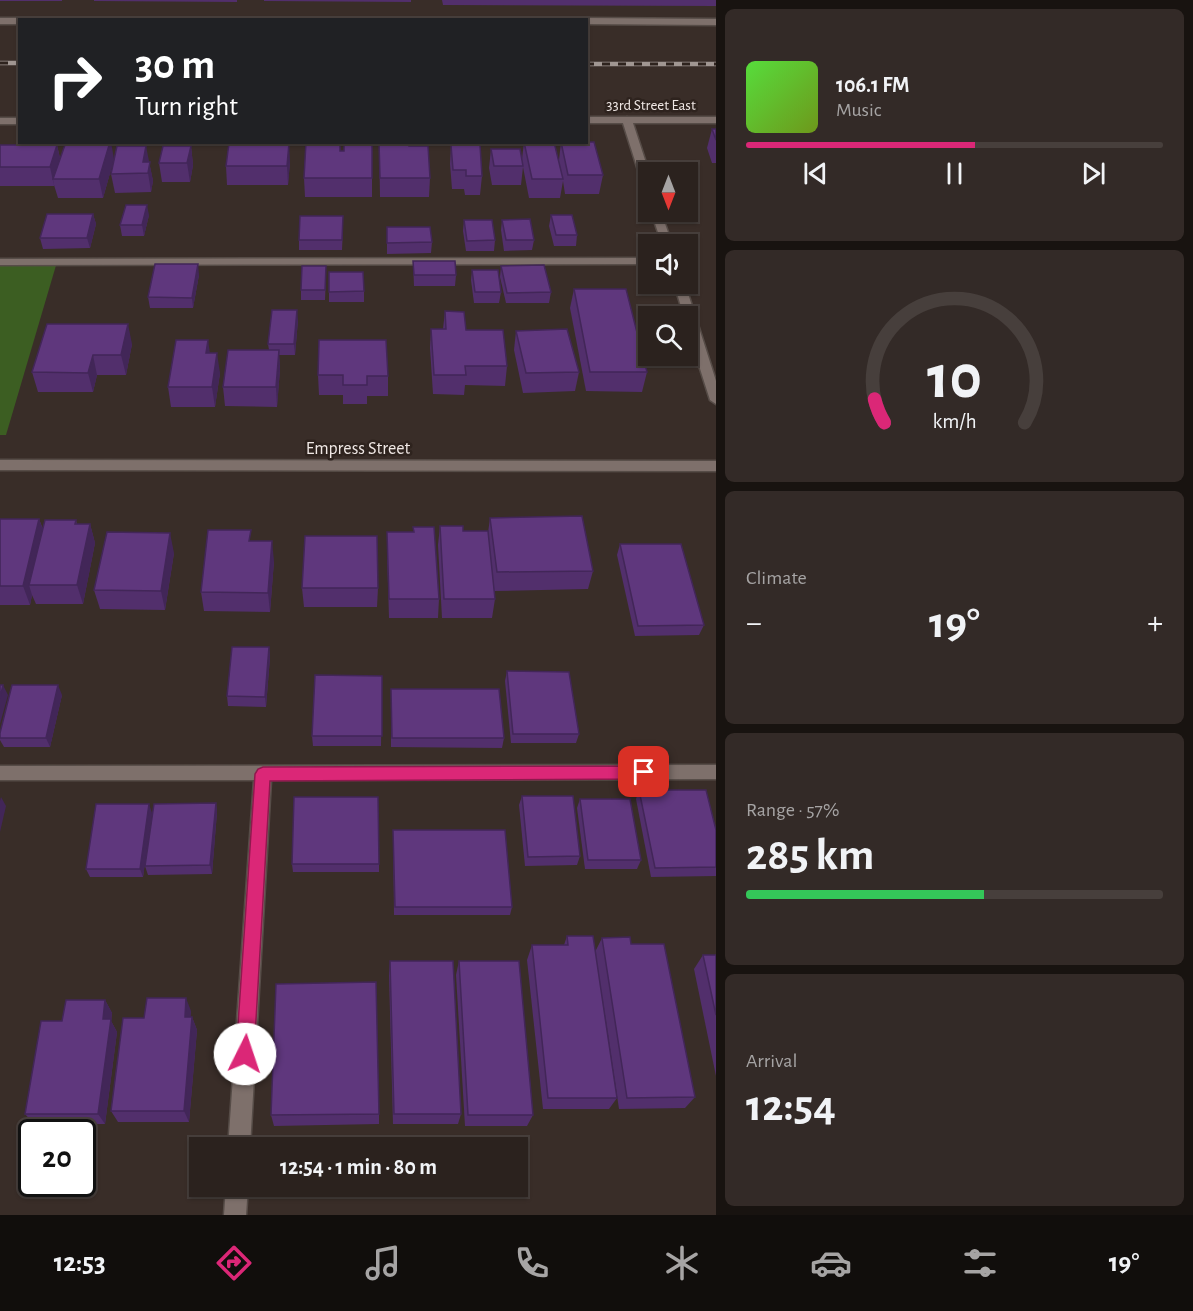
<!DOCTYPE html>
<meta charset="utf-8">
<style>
body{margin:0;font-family:"Alegreya Sans",sans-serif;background:#332a27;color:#f1f3f6;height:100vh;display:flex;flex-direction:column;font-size:22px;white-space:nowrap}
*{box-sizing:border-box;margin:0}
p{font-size:20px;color:#a6a4a4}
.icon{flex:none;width:33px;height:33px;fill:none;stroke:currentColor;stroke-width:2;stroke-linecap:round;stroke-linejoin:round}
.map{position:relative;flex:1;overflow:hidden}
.panel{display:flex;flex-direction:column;gap:9px;padding:9px;background:#181310;width:477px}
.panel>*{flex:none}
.guide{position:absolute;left:18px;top:18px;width:570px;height:126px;border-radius:0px;box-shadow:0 2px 4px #0004,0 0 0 2px #473f3c;background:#202124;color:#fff;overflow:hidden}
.needle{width:39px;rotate:180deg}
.controls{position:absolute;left:638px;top:162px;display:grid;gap:12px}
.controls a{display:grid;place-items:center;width:60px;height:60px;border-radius:0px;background:#2b221e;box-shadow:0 2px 4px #0004,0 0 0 2px #473f3c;font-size:30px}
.speed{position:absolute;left:18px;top:1119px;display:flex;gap:12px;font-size:30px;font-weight:700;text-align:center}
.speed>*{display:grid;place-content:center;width:78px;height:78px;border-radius:50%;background:#2b221e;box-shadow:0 2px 4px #0004,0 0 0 2px #473f3c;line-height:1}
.speed .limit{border:3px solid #111;border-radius:9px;background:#fff;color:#111}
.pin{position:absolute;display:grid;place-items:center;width:51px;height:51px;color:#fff;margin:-26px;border-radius:12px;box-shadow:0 3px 9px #0006}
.me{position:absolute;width:66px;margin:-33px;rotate:4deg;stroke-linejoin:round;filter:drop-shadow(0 0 4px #0008)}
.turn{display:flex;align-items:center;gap:21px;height:126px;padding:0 18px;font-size:27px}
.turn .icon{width:78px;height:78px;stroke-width:2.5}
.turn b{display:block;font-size:42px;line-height:51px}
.big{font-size:45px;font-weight:600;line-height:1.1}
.panel .card{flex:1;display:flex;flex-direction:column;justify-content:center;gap:9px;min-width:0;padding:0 21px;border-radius:9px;background:#332a27}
.panel .dial{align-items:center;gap:0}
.dial svg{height:156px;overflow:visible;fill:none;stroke:#473f3c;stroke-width:7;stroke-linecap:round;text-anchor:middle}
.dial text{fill:#f1f3f6;stroke:none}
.song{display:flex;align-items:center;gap:18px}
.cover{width:72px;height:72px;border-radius:9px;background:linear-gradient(135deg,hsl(110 70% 55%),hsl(80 70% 35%))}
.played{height:6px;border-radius:3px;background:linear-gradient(90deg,#db2777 55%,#473f3c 55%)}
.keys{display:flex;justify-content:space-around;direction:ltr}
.heat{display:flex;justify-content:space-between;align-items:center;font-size:33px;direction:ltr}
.charge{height:9px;border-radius:4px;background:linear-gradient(90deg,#34c759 57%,#473f3c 0)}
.trip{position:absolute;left:189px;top:1137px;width:339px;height:60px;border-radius:0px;background:#2b221e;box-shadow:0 2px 4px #0004,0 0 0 2px #473f3c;font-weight:600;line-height:60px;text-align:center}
.menu{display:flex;height:96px;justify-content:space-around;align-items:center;background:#110e0c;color:#a6a4a4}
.menu .icon{width:42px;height:42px}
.menu .current{color:#db2777}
.menu b{font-size:27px;color:#f1f3f6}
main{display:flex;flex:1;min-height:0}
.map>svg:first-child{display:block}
</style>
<main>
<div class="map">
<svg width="716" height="1215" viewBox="0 0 716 1215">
<rect width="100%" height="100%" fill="#392d28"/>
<!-- green -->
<path fill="#3c5e22" d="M 0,262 L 57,262 L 6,435 L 0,435 Z"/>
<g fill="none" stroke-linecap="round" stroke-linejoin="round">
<!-- service casing -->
<g stroke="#564c47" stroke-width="3">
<g id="service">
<path d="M 648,258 L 648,264 L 0,265 L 0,259 Z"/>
<path d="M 716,765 L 716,779 L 271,780 L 250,1148 L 228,1148 L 254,780 L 0,780 L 0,766 Z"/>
<path d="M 226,1186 L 248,1186 L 246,1215 L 224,1215 Z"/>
</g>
</g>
<!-- minor casing -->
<g stroke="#564c47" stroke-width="3">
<g id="minor">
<path d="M 0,18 L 20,18 L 23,20 L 20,20 L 20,24 L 0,24 Z"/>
<path d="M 586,18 L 716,19 L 716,25 L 586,24 L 586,20 L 583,20 Z"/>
<path d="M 627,117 L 632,120 L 649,172 L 648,189 L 643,186 L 622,120 Z"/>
<path d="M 651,212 L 661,212 L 672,244 L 662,244 Z"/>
<path d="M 674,284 L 685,284 L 716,381 L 716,404 L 710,400 L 687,328 L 687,316 L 684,316 Z"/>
<path d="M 0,460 L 716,461 L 716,471 L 0,470 Z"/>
</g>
</g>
<!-- tertiary casing -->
<g stroke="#564c47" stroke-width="3">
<g id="tertiary">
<rect x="586" y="117" width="130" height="6"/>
<rect x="0" y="118" width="20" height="6"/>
</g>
</g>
<!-- service -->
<use href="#service" fill="#7e706b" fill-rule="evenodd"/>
<!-- minor -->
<use href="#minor" fill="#7e706b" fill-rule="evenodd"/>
<!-- tertiary -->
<use href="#tertiary" fill="#7e706b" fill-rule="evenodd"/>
<!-- rail casing -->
<g stroke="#a09692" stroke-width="4.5">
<g id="rail">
<path d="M 0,63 L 20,63"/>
<path d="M 586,64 L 716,64"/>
</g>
</g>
<!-- rail -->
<use href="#rail" stroke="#2e231e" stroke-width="3" stroke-dasharray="8" stroke-linecap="butt"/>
</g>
<!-- wall -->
<g fill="#522f6c">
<rect x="0" y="0" width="62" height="1"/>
<path d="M 94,0 L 237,0 L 237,2 L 94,1 Z"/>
<path d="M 264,0 L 411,0 L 411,2 L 264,1 Z"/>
<path d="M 442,0 L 716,0 L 716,6 L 443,5 Z"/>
<path d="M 712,129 L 716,129 L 716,163 L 712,163 L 707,148 Z"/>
<path d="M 379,142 L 409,146 L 430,178 L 429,197 L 380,197 Z"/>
<path d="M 524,142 L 559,160 L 561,142 L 603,175 L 599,194 L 565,194 L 563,181 L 560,198 L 529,198 L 523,167 L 521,185 L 492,185 L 489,168 L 491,149 L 522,159 Z"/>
<path d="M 0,145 L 57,145 L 60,158 L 114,159 L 103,198 L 58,198 L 54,185 L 54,186 L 0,186 Z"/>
<path d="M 451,145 L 482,176 L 480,195 L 465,195 L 464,189 L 452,189 L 450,164 Z"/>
<path d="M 191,146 L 193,165 L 190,182 L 162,182 L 159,163 Z"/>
<path d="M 340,151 L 344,151 L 372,178 L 372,197 L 305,197 L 304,178 Z"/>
<path d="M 149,162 L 153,181 L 151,192 L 115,193 L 111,174 Z"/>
<path d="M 290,162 L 288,185 L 227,185 L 226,166 Z"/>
<path d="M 93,214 L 96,224 L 90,248 L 43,249 L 40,238 Z"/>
<path d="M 149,215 L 144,236 L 122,236 L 120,225 Z"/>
<path d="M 551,215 L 577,235 L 576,246 L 554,246 L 549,226 Z"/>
<path d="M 464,220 L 495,240 L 494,251 L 466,251 L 463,231 Z"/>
<path d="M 502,220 L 534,240 L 532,250 L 504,251 L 501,230 Z"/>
<path d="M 343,227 L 342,250 L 299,250 L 299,240 Z"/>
<path d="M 387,227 L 432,242 L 431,253 L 387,254 Z"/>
<path d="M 413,261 L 456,275 L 455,286 L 414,286 Z"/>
<path d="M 501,266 L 551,292 L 549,303 L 506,303 L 500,277 Z"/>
<path d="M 472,270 L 501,292 L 499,303 L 474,303 L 471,280 Z"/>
<path d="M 329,272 L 364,291 L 364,302 L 329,302 Z"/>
<path d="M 199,275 L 193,308 L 150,308 L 148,297 Z"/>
<path d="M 326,276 L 325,300 L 301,300 L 301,290 Z"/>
<path d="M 574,289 L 647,372 L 642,392 L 586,391 L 570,308 Z"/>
<path d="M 445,311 L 507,366 L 505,386 L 465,385 L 464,395 L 433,394 L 430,348 L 431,329 L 443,329 Z"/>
<path d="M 298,320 L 295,355 L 279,355 L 280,369 L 277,407 L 225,406 L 223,387 L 269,350 L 268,344 Z"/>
<path d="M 516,331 L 579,372 L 575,391 L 523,393 L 514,350 Z"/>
<path d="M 132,344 L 126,375 L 97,375 L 93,392 L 38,392 L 32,372 Z"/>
<path d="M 210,353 L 220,373 L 215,407 L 171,407 L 168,387 Z"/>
<path d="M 318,375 L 388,376 L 388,396 L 367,396 L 367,404 L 343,404 L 343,395 L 319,395 Z"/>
<path d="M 490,518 L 593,571 L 588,589 L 494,591 L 495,599 L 492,618 L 442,618 L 438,545 L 440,526 L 463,531 L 488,533 Z"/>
<path d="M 0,519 L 39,519 L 43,529 L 76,520 L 77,524 L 90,524 L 95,543 L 83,604 L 36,604 L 32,595 L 30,605 L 0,605 Z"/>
<path d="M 413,527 L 439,599 L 438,618 L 389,618 L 387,551 L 387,532 L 413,532 Z"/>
<path d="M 620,544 L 704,625 L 699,635 L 635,636 L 617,555 Z"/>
<path d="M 174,553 L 165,610 L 100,609 L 94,590 Z"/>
<path d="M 274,561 L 270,612 L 204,611 L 201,592 Z"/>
<path d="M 302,588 L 378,588 L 377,607 L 304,607 Z"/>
<path d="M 269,647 L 270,657 L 266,707 L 228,706 L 227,696 Z"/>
<path d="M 507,671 L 579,734 L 576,743 L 511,743 L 505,681 Z"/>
<path d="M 382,676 L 381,746 L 313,746 L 312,736 Z"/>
<path d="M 391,689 L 504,738 L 502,748 L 391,747 Z"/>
<path d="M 62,695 L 50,747 L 4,747 L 0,740 L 0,733 Z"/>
<path d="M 639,790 L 716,830 L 716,876 L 651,877 L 636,799 Z"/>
<path d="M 522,796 L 580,856 L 577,865 L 525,866 L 519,805 Z"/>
<path d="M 580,799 L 641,860 L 637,869 L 585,869 L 577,808 Z"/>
<path d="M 216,803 L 217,812 L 212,874 L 148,875 L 145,866 Z"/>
<path d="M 152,813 L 143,877 L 90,877 L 86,869 Z"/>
<path d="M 393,830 L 512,907 L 510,915 L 394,915 Z"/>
<path d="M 292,864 L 379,864 L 379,872 L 293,872 Z"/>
<path d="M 567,936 L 595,952 L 602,938 L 631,944 L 695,1097 L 685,1108 L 619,1109 L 602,994 L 617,1098 L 609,1109 L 543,1109 L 527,960 L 532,945 L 564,945 Z"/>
<path d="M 703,955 L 716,955 L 716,1076 L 694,969 Z"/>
<path d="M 390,961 L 461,1114 L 458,1124 L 393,1124 L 389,975 Z"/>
<path d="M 459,961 L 533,1115 L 527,1126 L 465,1126 L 456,975 Z"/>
<path d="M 105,1000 L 112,1013 L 111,1021 L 117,1032 L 105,1124 L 34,1124 L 25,1114 L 62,1021 Z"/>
<path d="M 191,1011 L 190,1017 L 192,1017 L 197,1030 L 189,1122 L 118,1122 L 111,1111 L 144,1018 Z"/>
<path d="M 379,1114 L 379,1124 L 274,1126 L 271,1115 Z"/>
</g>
<!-- shaded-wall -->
<g fill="#422658">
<path d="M 110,142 L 111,142 L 114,159 L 103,198 L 99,179 Z"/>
<path d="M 289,143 L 290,162 L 288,185 L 287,166 Z"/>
<path d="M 57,145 L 61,163 L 53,179 L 54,186 L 50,167 Z"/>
<path d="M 146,146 L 153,181 L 151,192 L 148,173 L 143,162 Z"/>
<path d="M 191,146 L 193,165 L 190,182 L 187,163 Z"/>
<path d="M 147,205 L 149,215 L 144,236 L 142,225 Z"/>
<path d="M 93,214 L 96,224 L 90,248 L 87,238 Z"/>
<path d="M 198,264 L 199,275 L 193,308 L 192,298 Z"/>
<path d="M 297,310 L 298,320 L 295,355 L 294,344 Z"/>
<path d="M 128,324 L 132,344 L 126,375 L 121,355 Z"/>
<path d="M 208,340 L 211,360 L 206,353 Z"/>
<path d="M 279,350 L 280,369 L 277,407 L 276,387 Z"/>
<path d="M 217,353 L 220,373 L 215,407 L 212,387 Z"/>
<path d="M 93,355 L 97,375 L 93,392 L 88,373 Z"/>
<path d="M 39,519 L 46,538 L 29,585 L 32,595 L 30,605 L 23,586 Z"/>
<path d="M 90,524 L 95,543 L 83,604 L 77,585 Z"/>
<path d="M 170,533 L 174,553 L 165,610 L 161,591 Z"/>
<path d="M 272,541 L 274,561 L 270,612 L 268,593 Z"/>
<path d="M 269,647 L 270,657 L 266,707 L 265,697 Z"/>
<path d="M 3,685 L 8,695 L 0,724 L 0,698 Z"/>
<path d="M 58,685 L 62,695 L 50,747 L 46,738 Z"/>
<path d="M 1,797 L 6,806 L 0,832 L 0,801 Z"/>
<path d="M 216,803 L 217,812 L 212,874 L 210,865 Z"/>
<path d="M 149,804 L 152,813 L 143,877 L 140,869 Z"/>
<path d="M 186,998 L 191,1011 L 190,1030 L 185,1017 Z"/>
<path d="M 105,1000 L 112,1013 L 111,1021 L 117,1032 L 105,1124 L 98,1114 L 103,1019 Z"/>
<path d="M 192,1017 L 197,1030 L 189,1122 L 184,1111 Z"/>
</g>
<!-- building -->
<g fill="#5f377d" stroke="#422658" stroke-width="1.5">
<path d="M 712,129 L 716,129 L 716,140 Z"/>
<path d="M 66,142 L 110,142 L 99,179 L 53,179 Z"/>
<path d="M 306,142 L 340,142 L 340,151 L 344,151 L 344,142 L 372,142 L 372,178 L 304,178 Z"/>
<path d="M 379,142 L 409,142 L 409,146 L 428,146 L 430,178 L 380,178 Z"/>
<path d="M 524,142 L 554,142 L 563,179 L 532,179 Z"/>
<path d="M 561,142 L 594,142 L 603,175 L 568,175 Z"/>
<path d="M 229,143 L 289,143 L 287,166 L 226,166 Z"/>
<path d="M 0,145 L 57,145 L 50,167 L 0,167 Z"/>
<path d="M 451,145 L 480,145 L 482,176 L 466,176 L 466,170 L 453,170 Z"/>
<path d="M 117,146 L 146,146 L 143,162 L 150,162 L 148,173 L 111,174 Z"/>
<path d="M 163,146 L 191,146 L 187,163 L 159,163 Z"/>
<path d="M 491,149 L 520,149 L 523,166 L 494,166 Z"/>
<path d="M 126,205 L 147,205 L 142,225 L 120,225 Z"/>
<path d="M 47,214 L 93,214 L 87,238 L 40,238 Z"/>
<path d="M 551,215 L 572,215 L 577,235 L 556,235 Z"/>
<path d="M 300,216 L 343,216 L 342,240 L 299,240 Z"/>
<path d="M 530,219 L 534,240 L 506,240 L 502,220 Z"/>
<path d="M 464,220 L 492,220 L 495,240 L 467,241 Z"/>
<path d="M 387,227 L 430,227 L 432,242 L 387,243 Z"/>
<path d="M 413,261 L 455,261 L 456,275 L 414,275 Z"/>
<path d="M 155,264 L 198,264 L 192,298 L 148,297 Z"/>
<path d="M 544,265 L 551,292 L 507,293 L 501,266 Z"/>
<path d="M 302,266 L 326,266 L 325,290 L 301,290 Z"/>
<path d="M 472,270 L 498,270 L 501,292 L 475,292 Z"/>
<path d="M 329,272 L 363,272 L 364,291 L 329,292 Z"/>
<path d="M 574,289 L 626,289 L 647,372 L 590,372 Z"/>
<path d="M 272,310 L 297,310 L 294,344 L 268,344 Z"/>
<path d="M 445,311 L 464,312 L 466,330 L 503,330 L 507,366 L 465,366 L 466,375 L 434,375 L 431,329 L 446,329 Z"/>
<path d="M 47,324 L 128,324 L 121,355 L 93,355 L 88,373 L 32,372 Z"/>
<path d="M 567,329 L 579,372 L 526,373 L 516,331 Z"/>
<path d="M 176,340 L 208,340 L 206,353 L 217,353 L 212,387 L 168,387 Z"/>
<path d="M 319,340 L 386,340 L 388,376 L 367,376 L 367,385 L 343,385 L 343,375 L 318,375 Z"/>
<path d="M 228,350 L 279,350 L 276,387 L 223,387 Z"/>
<path d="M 582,516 L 593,571 L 497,572 L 490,518 Z"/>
<path d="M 0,519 L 39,519 L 23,586 L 0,586 Z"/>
<path d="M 45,520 L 76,520 L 75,524 L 90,524 L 77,585 L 29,585 Z"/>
<path d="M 440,526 L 463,526 L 463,531 L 488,531 L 495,599 L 444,599 Z"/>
<path d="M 413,527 L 434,527 L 439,599 L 389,599 L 387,532 L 414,532 Z"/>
<path d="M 208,530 L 251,530 L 249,541 L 272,541 L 268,593 L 201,592 Z"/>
<path d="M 107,532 L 170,533 L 161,591 L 94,590 Z"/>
<path d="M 305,536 L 377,536 L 378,588 L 302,588 Z"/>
<path d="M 620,544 L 681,544 L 704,625 L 638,626 Z"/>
<path d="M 232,647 L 269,647 L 265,697 L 227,696 Z"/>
<path d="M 507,671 L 569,672 L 579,734 L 513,734 Z"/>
<path d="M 315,675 L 382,676 L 382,736 L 312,736 Z"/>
<path d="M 0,685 L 3,685 L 0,698 Z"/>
<path d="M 12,685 L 58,685 L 46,738 L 0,738 L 0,733 Z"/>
<path d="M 391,689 L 499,689 L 504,738 L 392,738 Z"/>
<path d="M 639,790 L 706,790 L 716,830 L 716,867 L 655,868 Z"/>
<path d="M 522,796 L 573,796 L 580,856 L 528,857 Z"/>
<path d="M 294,797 L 378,797 L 379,864 L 292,864 Z"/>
<path d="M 580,799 L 630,799 L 641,860 L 588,860 Z"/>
<path d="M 216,803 L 210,865 L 145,866 L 154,804 Z"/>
<path d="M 96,804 L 149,804 L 140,869 L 86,869 Z"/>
<path d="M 393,830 L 505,830 L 512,907 L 395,907 Z"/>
<path d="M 567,936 L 593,936 L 617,1098 L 548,1098 L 532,945 L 568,945 Z"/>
<path d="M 630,937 L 631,944 L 664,944 L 695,1097 L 627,1098 L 602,938 Z"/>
<path d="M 703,955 L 716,955 L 716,1015 Z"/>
<path d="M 390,961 L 453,961 L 461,1114 L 394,1114 Z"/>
<path d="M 459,961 L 519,961 L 533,1115 L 468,1115 Z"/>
<path d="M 376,982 L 379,1114 L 271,1115 L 276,984 Z"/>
<path d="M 147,998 L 186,998 L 185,1017 L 192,1017 L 184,1111 L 111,1111 L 123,1018 L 144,1018 Z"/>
<path d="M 66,1000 L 105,1000 L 103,1019 L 111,1019 L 98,1114 L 25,1114 L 41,1021 L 62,1021 Z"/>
</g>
<!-- route -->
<path fill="#db2777" stroke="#8e194d" stroke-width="1.5" d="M 644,766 L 650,768 L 652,772 L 650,777 L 644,779 L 270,781 L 254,1054 L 252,1061 L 245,1063 L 239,1061 L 236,1054 L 255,774 L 258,769 L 263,767 Z"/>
<g text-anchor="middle" stroke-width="5" stroke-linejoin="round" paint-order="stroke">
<!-- far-street labels -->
<g font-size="15" fill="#f0e8e5" stroke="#2e231e">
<text x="651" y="110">33rd Street East</text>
</g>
<!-- street labels -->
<g font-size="18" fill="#f0e8e5" stroke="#2e231e">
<text x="358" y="454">Empress Street</text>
</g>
</g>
</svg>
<div class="controls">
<a><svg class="needle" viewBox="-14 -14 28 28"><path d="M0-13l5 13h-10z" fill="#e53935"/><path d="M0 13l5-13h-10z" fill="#a6a4a4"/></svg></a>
<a><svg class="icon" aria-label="sound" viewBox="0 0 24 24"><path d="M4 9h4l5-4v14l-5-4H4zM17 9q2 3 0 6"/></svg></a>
<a><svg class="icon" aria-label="search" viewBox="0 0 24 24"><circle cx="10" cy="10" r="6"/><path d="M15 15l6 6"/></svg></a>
</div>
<div class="speed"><div class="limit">20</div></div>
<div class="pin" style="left:644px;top:772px;background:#d93025"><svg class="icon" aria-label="arrive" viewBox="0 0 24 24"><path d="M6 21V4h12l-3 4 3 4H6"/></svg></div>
<svg class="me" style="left:245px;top:1054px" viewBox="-20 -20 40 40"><circle r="19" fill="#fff"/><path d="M0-13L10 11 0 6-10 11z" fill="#db2777"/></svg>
<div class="trip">12:54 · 1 min · 80 m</div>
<div class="guide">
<div class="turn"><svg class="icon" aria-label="right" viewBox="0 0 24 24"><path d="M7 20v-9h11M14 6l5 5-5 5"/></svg><div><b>30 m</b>Turn right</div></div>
</div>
</div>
<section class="panel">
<div class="card">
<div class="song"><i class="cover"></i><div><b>106.1 FM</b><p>Music</p></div></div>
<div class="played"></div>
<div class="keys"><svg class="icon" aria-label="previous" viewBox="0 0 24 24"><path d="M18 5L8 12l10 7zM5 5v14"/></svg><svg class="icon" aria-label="pause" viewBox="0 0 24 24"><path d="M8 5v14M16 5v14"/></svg><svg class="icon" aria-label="next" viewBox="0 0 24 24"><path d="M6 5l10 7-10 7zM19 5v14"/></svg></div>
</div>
<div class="card dial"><svg viewBox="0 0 100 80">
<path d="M14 69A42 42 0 1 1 86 69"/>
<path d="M14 69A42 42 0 0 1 9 57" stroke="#db2777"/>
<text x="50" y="56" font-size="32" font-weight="700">10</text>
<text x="50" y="72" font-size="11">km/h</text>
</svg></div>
<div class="card"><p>Climate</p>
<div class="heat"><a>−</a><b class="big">19°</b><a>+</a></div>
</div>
<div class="card"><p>Range · 57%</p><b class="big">285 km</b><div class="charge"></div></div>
<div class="card"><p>Arrival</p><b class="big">12:54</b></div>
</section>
</main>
<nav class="menu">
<b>12:53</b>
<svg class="icon current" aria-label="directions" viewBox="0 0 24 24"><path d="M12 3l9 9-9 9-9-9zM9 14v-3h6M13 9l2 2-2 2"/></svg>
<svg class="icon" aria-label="music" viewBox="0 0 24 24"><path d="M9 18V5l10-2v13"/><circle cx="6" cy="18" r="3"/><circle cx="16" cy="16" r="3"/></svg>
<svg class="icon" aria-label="phone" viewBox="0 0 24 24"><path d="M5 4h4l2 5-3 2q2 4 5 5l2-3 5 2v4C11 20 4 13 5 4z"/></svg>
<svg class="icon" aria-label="climate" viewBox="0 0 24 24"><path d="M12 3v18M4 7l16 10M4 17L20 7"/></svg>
<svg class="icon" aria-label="car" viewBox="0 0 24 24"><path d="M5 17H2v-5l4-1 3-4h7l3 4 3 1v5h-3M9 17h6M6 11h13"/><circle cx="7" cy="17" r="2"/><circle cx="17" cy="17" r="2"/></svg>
<svg class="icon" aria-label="filters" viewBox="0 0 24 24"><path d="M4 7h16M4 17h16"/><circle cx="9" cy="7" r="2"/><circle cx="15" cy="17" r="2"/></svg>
<b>19°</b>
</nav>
